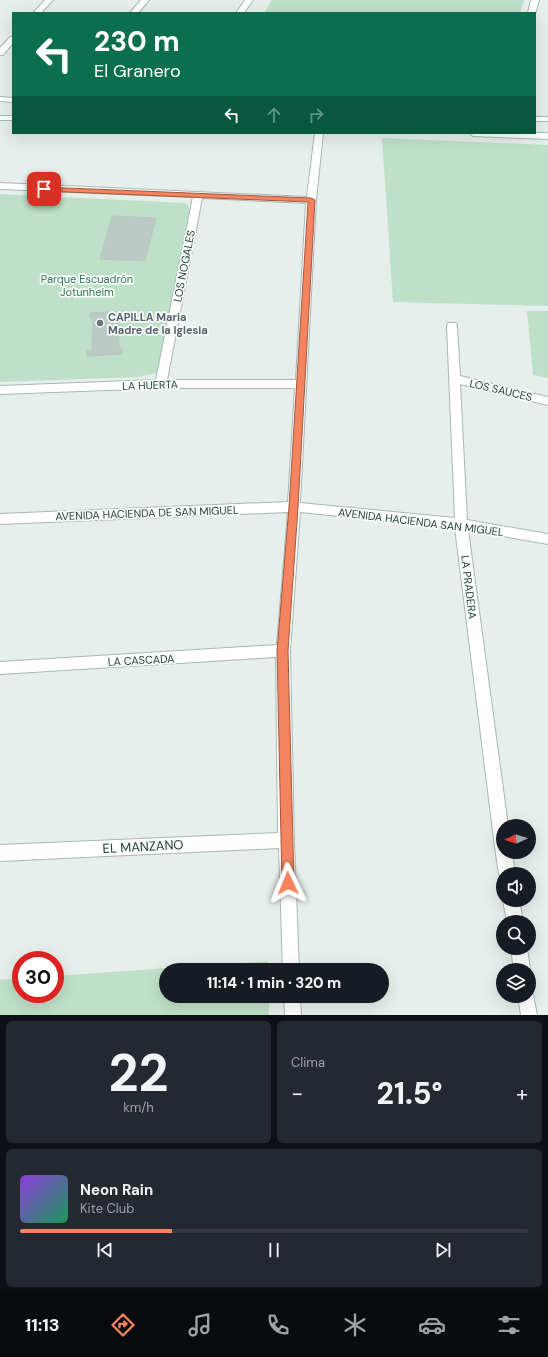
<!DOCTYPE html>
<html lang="es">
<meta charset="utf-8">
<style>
body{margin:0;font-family:"DM Sans",sans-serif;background:#242831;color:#f1f3f6;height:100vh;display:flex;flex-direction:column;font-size:15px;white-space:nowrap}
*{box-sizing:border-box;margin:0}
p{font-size:13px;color:#9ea1a6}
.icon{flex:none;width:22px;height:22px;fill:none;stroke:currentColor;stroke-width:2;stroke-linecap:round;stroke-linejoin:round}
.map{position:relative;height:1015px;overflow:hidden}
.sheet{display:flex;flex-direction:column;gap:6px;padding:6px;background:#0d0f14;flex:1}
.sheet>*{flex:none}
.top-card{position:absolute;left:12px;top:12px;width:524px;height:122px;border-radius:0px;box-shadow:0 4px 16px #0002;background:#0b6e4f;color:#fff;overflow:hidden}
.needle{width:26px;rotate:266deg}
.tools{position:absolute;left:496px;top:819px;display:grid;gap:8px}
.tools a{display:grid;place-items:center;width:40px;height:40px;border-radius:50%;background:#171b24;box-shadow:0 4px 16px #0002;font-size:20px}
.speed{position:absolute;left:12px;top:951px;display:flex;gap:8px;font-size:20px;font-weight:700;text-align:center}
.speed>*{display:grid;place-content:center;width:52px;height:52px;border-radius:50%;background:#171b24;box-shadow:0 4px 16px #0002;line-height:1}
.speed .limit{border:6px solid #d22;background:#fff;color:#111}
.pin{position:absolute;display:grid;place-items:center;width:34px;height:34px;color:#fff;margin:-17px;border-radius:8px;box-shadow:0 2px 6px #0006}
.me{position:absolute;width:44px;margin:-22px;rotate:358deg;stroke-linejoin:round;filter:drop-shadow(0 0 3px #0008)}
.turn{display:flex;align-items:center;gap:14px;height:84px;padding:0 16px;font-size:18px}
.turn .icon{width:52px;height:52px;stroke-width:2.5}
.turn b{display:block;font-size:28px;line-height:34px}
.lanes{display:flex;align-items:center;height:38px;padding:0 16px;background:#0003;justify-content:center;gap:20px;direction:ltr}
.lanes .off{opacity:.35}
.big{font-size:30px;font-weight:800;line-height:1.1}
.sheet .widget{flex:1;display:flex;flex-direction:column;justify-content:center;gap:6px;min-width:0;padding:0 14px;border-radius:6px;background:#242831}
.sheet .dial{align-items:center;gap:0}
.dial b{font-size:52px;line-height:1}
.song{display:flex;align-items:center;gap:12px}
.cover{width:48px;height:48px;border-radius:6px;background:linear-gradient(135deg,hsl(270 70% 55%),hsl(150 70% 35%))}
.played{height:4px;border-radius:2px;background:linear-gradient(90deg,#f4845f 30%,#363941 30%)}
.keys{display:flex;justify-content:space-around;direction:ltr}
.heat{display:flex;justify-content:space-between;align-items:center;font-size:22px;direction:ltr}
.sheet .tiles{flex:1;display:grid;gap:6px;grid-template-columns:1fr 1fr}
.widget:last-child{grid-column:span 2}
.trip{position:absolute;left:159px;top:963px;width:230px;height:40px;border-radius:20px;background:#171b24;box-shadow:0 4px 16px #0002;font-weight:800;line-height:40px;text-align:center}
.menu{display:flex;height:64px;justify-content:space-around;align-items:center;background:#090b0e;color:#9ea1a6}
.menu .icon{width:28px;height:28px}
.menu .active{color:#f4845f}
.menu b{font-size:18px;color:#f1f3f6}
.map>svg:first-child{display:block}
</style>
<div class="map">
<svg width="548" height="1015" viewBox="0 0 548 1015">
<rect width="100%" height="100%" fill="#e6efeb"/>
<!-- green -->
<g fill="#bfe0c8">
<path d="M 272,0 L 524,0 L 520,13 L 264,13 Z"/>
<path d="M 382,138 L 548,145 L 548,306 L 393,302 Z"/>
<path d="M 0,194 L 185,203 L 189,207 L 191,210 L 159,368 L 156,373 L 139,377 L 0,382 Z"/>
<path d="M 527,311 L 548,311 L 548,378 L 533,375 Z"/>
<path d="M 268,961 L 268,970 L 166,970 L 166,996 L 269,996 L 269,1015 L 0,1015 L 0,980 L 21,978 L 21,994 L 55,994 L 55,976 Z"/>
</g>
<!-- building -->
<g fill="#bbcac4" stroke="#b8c9c2">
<path d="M 112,216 L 156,218 L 145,261 L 100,259 Z"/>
<path d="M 123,311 L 123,315 L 119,315 L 119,348 L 122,348 L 122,354 L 87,356 L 87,351 L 92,350 L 93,318 L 90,318 L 90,313 Z"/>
</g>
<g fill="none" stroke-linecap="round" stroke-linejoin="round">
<!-- minor casing -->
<g stroke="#a8b8b2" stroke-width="2">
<g id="minor">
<path d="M 45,0 L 53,0 L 41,13 L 33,13 Z"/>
<path d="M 141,0 L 149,0 L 138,13 L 130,13 Z"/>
<path d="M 245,0 L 253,0 L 244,13 L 236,13 Z"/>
<path d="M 531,0 L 539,0 L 535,14 L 528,13 Z"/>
<path d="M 10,37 L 13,37 L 13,43 L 3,55 L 0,55 L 0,48 Z"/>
<path d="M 315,133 L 323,133 L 316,200 L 300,503 L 455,518 L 447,326 L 448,323 L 456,323 L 457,326 L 460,376 L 548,397 L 548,405 L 460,384 L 467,520 L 548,534 L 548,544 L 468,530 L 508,826 L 503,826 L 503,852 L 512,852 L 515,874 L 503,874 L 503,880 L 499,874 L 495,847 L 455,528 L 300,512 L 290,651 L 294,840 L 299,970 L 283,970 L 279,848 L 0,861 L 0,845 L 278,833 L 276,657 L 0,674 L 0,662 L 277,645 L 288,512 L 0,524 L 0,514 L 288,502 L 295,388 L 161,388 L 0,394 L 0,386 L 156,380 L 193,197 L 0,189 L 0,183 L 307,197 ZM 202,198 L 306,203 L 296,380 L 167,380 Z"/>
<path d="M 503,900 L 519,900 L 523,922 L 507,922 Z"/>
<path d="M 511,948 L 527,948 L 530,970 L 529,973 L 529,970 L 514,970 Z"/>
<path d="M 529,989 L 532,990 L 537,1015 L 521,1015 L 518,996 L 529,996 Z"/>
<path d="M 284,996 L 300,996 L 301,1015 L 285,1015 Z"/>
</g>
</g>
<!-- secondary casing -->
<g stroke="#a4bbb3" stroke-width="2">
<g id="secondary">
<path d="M 0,97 L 13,98 L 13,102 L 0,101 Z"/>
<rect x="0" y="116" width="13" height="4"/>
<rect x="535" y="117" width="13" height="4"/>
<path d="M 469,133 L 548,133 L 548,139 L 473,136 Z"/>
</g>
</g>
<!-- minor -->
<use href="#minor" fill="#fff" fill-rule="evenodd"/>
<!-- secondary -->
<use href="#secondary" fill="#fff" fill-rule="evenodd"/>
</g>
<!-- route -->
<path fill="#f4845f" stroke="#9f563e" d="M 42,187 L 311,198 L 315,200 L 298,507 L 288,651 L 294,883 L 292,887 L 288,889 L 284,887 L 282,883 L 277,651 L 289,507 L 308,202 L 44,191 L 41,189 Z"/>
<!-- markers -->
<circle fill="#6b7280" stroke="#f7fbf9" stroke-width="1.5" cx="100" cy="323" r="4"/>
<g text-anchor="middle" stroke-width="3.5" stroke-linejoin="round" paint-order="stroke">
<!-- street labels -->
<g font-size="11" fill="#24423a" stroke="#f7fbf9">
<text transform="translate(184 266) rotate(-79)" y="4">LOS NOGALES</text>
<text transform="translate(150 385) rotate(-2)" y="4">LA HUERTA</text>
<text transform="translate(501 390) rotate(13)" y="4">LOS SAUCES</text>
<text transform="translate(147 513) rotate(-2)" y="4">AVENIDA HACIENDA DE SAN MIGUEL</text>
<text transform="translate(421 522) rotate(7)" y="4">AVENIDA HACIENDA SAN MIGUEL</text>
<text transform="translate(469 587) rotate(83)" y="4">LA PRADERA</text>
<text transform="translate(141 660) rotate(-3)" y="4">LA CASCADA</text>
</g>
<!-- park labels -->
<g font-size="11" fill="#2d7a4b" stroke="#f7fbf9">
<text x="87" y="283">Parque Escuadrón<tspan x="87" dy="13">Jotunheim</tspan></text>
</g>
<!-- worship labels -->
<g font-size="11" font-weight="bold" fill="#5b616d" stroke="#f7fbf9" text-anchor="start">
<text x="108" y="321">CAPILLA Maria<tspan x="108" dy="13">Madre de la Iglesia</tspan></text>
</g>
<!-- near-street labels -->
<g font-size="13" fill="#24423a" stroke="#f7fbf9">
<text transform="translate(143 846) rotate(-3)" y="5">EL MANZANO</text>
</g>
</g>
</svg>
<div class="tools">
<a><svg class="needle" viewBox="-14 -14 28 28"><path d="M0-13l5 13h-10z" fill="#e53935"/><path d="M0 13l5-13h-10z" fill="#9ea1a6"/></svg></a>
<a><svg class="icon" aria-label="sound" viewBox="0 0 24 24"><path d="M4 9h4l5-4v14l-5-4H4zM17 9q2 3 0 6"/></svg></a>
<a><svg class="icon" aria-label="search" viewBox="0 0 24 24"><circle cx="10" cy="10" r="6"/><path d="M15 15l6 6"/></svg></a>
<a><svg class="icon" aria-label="layers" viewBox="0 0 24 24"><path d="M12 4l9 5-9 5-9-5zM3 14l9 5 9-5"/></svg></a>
</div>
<div class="speed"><div class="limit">30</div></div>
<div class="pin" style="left:44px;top:189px;background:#d93025"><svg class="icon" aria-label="arrive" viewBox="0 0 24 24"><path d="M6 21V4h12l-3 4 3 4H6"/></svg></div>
<svg class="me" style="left:288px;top:883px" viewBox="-20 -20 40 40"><path d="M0-17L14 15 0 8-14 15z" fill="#f4845f" stroke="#fff" stroke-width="4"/></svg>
<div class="trip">11:14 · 1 min · 320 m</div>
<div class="top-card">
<div class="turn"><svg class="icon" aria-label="left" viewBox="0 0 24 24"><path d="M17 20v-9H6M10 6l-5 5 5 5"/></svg><div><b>230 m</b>El Granero</div></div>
<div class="lanes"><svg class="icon" aria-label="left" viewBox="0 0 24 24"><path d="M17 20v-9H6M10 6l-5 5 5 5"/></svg><svg class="icon off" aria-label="ahead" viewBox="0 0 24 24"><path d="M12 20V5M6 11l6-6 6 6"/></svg><svg class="icon off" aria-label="right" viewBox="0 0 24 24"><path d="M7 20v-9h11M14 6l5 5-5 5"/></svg></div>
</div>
</div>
<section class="sheet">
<div class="tiles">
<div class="widget dial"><b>22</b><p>km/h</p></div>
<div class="widget"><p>Clima</p>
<div class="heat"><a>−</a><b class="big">21.5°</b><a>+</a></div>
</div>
<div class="widget">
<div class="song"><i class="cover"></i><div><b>Neon Rain</b><p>Kite Club</p></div></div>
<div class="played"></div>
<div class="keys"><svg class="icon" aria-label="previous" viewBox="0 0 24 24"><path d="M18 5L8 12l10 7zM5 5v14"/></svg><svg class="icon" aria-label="pause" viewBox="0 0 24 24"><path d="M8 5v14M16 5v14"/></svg><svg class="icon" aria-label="next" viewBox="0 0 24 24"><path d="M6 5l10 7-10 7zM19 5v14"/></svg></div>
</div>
</div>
</section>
<nav class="menu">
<b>11:13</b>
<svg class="icon active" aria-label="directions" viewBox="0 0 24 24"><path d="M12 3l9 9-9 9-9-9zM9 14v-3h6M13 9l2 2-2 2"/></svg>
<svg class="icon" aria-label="music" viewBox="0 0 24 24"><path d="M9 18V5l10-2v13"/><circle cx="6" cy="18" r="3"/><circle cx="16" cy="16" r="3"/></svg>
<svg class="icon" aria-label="phone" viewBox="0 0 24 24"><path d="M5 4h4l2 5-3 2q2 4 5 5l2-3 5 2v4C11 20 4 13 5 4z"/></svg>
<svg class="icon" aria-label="climate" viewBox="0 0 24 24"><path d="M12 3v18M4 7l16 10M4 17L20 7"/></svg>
<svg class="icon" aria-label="car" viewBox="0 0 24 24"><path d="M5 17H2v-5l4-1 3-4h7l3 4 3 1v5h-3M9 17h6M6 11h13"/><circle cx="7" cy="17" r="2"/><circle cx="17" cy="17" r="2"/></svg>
<svg class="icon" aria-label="filters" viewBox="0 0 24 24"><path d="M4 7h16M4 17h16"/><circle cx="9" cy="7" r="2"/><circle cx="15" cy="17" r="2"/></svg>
</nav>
